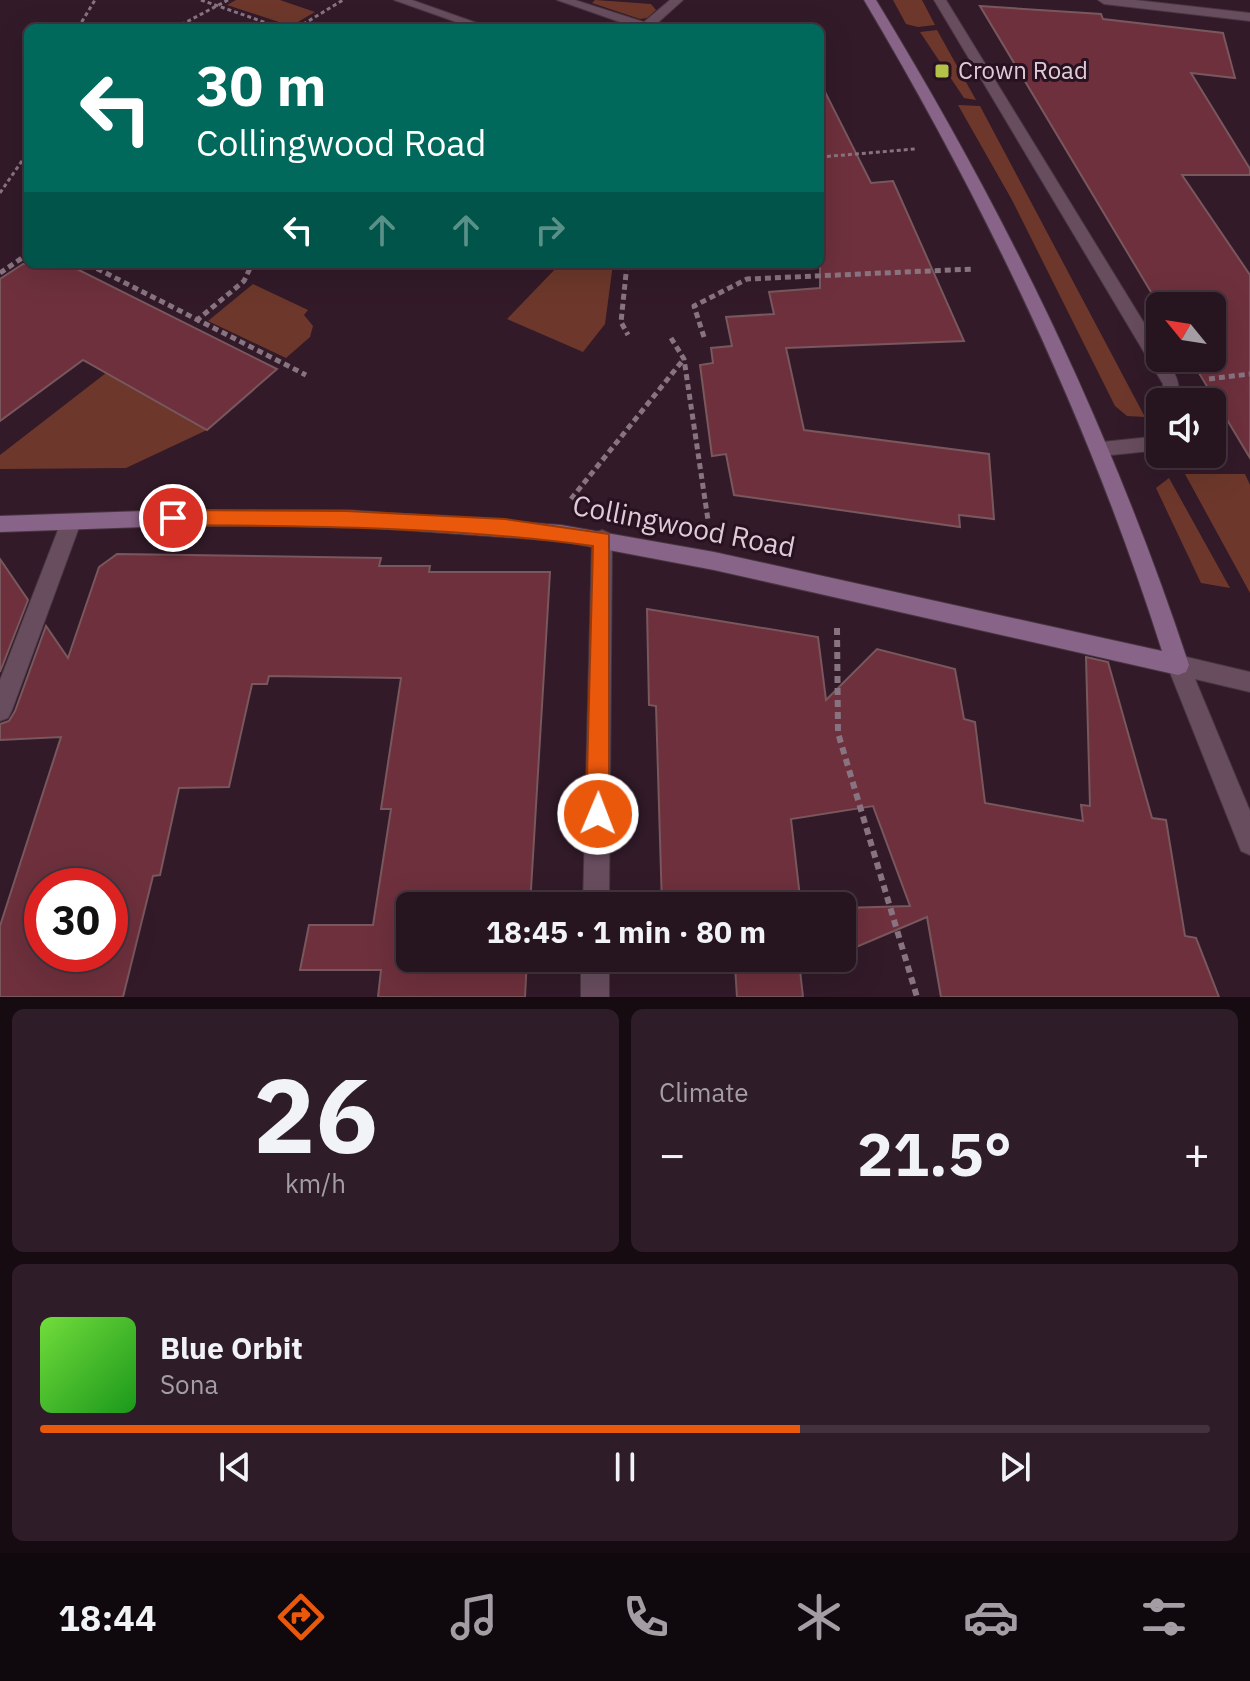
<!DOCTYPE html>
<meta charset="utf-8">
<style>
body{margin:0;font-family:"IBM Plex Sans",sans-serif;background:#2e1d28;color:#f1f3f6;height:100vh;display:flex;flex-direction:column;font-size:30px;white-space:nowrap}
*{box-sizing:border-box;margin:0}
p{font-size:26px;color:#a49ea4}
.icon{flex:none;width:44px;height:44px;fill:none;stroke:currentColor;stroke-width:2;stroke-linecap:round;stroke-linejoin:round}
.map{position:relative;height:997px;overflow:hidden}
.drawer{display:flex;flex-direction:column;gap:12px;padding:12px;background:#150b11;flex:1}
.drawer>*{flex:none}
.hud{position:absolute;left:24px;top:24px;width:800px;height:244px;border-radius:12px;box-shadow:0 8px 32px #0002,0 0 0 2px #42333d;background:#00695c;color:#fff;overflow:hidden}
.needle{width:52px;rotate:300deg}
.buttons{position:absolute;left:1146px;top:292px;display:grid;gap:16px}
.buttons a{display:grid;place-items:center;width:80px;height:80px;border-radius:12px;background:#26141f;box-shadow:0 8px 32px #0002,0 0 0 2px #42333d;font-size:40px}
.speed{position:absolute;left:24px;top:868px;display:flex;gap:16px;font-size:40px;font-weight:700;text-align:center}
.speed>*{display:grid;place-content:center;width:104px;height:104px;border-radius:50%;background:#26141f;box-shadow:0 8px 32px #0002,0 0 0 2px #42333d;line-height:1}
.speed .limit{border:12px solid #d22;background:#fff;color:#111}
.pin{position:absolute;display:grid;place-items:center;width:68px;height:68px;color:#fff;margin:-34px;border:4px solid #fff;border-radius:50%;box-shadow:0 2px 8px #0007}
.me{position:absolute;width:88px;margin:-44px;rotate:1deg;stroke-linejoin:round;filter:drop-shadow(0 0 6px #0008)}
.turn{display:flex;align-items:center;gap:28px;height:168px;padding:0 40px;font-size:36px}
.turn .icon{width:104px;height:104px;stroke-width:2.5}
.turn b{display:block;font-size:56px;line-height:68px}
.lanes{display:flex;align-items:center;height:76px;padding:0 40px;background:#0003;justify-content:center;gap:40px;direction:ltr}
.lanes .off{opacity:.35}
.big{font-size:60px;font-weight:700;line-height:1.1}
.drawer .tile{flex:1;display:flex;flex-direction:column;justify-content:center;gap:12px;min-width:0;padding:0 28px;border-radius:12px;background:#2e1d28}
.drawer .dial{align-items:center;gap:0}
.dial b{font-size:104px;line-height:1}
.song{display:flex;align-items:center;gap:24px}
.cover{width:96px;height:96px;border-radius:12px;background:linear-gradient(135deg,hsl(100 70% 55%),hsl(120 70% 35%))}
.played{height:8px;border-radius:4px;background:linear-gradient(90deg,#ea580c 65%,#42333d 65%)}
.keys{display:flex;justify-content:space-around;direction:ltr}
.heat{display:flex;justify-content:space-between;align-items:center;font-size:44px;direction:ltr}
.drawer .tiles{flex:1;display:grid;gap:12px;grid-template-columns:1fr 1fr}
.tile:last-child{grid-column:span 2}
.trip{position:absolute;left:396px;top:892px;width:460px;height:80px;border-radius:12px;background:#26141f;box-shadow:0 8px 32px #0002,0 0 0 2px #42333d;font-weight:700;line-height:80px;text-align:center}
.menu{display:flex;height:128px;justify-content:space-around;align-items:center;background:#0f080c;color:#a49ea4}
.menu .icon{width:56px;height:56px}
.menu .active{color:#ea580c}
.menu b{font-size:36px;color:#f1f3f6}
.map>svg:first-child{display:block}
</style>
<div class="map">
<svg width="1250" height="997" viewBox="0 0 1250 997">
<rect width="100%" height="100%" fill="#321a29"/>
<!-- green -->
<g fill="#6d382b">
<path d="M 236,0 L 280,0 L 315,12 L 291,26 L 227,5 Z"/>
<path d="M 595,0 L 651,4 L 656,10 L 647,18 L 640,19 L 592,3 Z"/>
<path d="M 893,0 L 922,0 L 935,25 L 918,27 L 906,24 Z"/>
<path d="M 937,30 L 976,100 L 964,98 L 920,32 Z"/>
<path d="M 958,105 L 980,106 L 1145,417 L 1127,416 L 1115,406 L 1012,200 Z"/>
<path d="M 560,264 L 613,264 L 605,324 L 583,352 L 507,319 Z"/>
<path d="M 253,284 L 308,310 L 304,315 L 313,326 L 310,337 L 286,358 L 208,321 Z"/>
<path d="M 106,373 L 207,430 L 126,468 L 0,469 L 0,455 Z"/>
<path d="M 1185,474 L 1245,474 L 1250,485 L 1250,593 Z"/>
<path d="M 1169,478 L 1230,588 L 1201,583 L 1156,488 Z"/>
</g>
<!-- building -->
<g fill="#6e303d" stroke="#78575d" stroke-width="2" fill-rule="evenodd">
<path d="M 980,6 L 1101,14 L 1103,19 L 1223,33 L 1235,78 L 1191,73 L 1250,169 L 1250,175 L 1182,175 L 1250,275 L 1250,458 L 1190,358 L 1212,358 L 1212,306 L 1160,307 Z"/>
<path d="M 820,82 L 871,183 L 893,181 L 964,341 L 786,348 L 804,430 L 989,454 L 994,519 L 959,515 L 960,527 L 734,495 L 726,454 L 712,456 L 700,365 L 713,363 L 711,348 L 732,346 L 726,317 L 774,314 L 769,292 L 820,288 Z"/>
<path d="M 23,264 L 67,264 L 277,369 L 207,430 L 83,360 L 0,421 L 0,279 Z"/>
<path d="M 117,554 L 381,558 L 379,566 L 430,566 L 429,572 L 550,572 L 530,906 L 410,906 L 410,958 L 527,958 L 525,997 L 378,997 L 381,970 L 300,970 L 309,925 L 373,925 L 391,809 L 381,809 L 401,678 L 269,676 L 267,684 L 252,684 L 229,787 L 179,788 L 160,875 L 153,876 L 123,997 L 0,997 L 0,926 L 61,737 L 0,740 L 0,724 L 9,721 L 15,711 L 46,626 L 68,658 L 99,567 ZM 42,886 L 110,886 L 110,954 L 42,954 Z"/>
<path d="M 0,559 L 28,600 L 0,672 Z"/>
<path d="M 647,609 L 818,637 L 826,700 L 877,649 L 955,669 L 964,719 L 975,722 L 985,803 L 1083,821 L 1081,805 L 1090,806 L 1086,657 L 1108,662 L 1152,818 L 1166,820 L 1185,936 L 1196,938 L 1219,997 L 941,997 L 927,917 L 842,953 L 842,908 L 910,906 L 873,806 L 791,819 L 801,906 L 662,906 L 656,706 L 649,705 Z"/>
<path d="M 665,958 L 829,958 L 800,970 L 803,997 L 737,997 L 735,966 L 665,968 Z"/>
</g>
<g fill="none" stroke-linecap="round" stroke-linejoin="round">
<!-- lane casing -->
<g stroke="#483541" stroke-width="2">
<g id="lane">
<path d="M 394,0 L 412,0 L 491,28 L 473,28 Z"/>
<path d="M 557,0 L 575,0 L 644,22 L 670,0 L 683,0 L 652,28 L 637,28 Z"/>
<path d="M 934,0 L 946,0 L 1160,349 L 1160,358 L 1165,358 C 1176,375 1181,382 1178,402 L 1160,402 L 1163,384 Z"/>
<path d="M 1160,436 L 1160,450 L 1102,456 L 1092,449 L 1102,442 Z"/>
</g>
</g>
<!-- street casing -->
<g stroke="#483541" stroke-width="2">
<g id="street">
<path d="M 1098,0 L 1135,0 L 1250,13 L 1250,21 L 1104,4 Z"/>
<path d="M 71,514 L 78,516 L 81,522 L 12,710 L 8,718 L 0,721 L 0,680 L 61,522 L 64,516 Z"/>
<path d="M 602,530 L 609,533 L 612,539 L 609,906 L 583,906 L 592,539 L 595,533 Z"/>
<path d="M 1178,655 L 1250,672 L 1250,692 L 1195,679 L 1250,811 L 1250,855 L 1241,851 L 1167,665 L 1170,658 Z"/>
<rect x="581" y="958" width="28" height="39"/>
</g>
</g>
<!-- secondary casing -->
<g stroke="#483541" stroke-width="2">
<path id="secondary" d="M 864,0 L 876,0 C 1007,215 1110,426 1189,665 L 1186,672 L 1178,675 L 714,570 L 561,541 L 346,526 L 173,526 L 0,532 L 0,516 L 173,510 L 346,510 L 561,525 L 714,552 L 1162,651 C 1089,421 987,207 864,0 Z"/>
</g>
<!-- path-far2 -->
<g stroke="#887480" stroke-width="3" stroke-dasharray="4 3" stroke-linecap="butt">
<path d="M 201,0 L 281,28"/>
<path d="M 78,28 L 95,0"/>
<path d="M 175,28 L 228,0"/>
<path d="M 297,28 L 343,0"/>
<path d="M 820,157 L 915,149"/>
<path d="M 0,193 L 28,152"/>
</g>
<!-- path-far1 -->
<g stroke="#887480" stroke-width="5" stroke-dasharray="6 4" stroke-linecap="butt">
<path d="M 88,264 L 306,375"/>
<path d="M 627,264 L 621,322 L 628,335"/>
<path d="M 0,273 L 28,254"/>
<path d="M 196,321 L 244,281 L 252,264"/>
<path d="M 704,337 L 694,306 L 747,279 L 974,269"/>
<path d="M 671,338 L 684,359 L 708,520"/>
<path d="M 1209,379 L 1250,374"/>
<path d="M 571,499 L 683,360"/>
</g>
<!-- path -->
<path stroke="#887480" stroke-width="6" stroke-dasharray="7 5" stroke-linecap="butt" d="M 837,628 L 838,733 L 917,997"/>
<!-- lane -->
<use href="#lane" fill="#684d5e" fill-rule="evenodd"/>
<!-- street -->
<use href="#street" fill="#684d5e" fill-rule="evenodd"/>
<!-- secondary -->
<use href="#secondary" fill="#876488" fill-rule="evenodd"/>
</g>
<!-- route -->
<path fill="#ea580c" stroke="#983908" stroke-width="2" d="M 173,510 L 346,511 L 505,519 L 609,534 L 609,814 L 606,822 L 598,826 L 590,822 L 586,814 L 593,546 C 453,527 313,526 173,525 L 163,518 Z"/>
<!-- markers -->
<rect fill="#b5c24a" stroke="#281120" stroke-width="3" x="934" y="63" width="16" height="16" rx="4"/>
<g text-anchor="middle" stroke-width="6" stroke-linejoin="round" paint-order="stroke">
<!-- far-poi labels -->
<g font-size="24" fill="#ddccd6" stroke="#281120" text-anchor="start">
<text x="958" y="79">Crown Road</text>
</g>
<!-- street labels -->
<g font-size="28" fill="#ddccd6" stroke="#281120">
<text transform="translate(684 526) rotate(11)" y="10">Collingwood Road</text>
</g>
</g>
</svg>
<div class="buttons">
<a><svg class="needle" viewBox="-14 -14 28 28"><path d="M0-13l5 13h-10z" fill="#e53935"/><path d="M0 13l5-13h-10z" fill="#a49ea4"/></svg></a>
<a><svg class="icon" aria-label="sound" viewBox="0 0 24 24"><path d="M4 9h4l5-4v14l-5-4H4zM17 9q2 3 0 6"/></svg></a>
</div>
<div class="speed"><div class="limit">30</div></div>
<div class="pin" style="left:173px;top:518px;background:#d93025"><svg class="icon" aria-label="arrive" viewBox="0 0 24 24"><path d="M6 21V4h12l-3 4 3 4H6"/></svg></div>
<svg class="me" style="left:598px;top:814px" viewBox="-20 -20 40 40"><circle r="17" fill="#ea580c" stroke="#fff" stroke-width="3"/><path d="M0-11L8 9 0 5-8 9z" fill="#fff"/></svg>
<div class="trip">18:45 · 1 min · 80 m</div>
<div class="hud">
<div class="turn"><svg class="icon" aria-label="left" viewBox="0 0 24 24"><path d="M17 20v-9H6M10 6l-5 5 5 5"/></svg><div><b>30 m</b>Collingwood Road</div></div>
<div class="lanes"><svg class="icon" aria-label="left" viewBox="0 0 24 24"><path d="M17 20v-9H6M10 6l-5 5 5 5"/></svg><svg class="icon off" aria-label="ahead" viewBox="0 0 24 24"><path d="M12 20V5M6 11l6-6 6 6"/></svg><svg class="icon off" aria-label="ahead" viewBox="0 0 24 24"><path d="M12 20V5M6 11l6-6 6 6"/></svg><svg class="icon off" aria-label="right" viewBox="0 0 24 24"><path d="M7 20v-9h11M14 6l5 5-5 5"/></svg></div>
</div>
</div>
<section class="drawer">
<div class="tiles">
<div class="tile dial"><b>26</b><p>km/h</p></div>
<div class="tile"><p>Climate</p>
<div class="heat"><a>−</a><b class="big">21.5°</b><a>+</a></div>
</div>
<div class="tile">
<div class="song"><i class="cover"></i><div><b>Blue Orbit</b><p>Sona</p></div></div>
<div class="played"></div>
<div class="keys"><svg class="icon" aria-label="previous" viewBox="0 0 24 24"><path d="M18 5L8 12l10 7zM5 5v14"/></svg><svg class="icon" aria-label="pause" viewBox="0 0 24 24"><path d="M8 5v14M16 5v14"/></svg><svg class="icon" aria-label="next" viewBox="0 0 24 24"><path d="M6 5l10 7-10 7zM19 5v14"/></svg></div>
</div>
</div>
</section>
<nav class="menu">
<b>18:44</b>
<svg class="icon active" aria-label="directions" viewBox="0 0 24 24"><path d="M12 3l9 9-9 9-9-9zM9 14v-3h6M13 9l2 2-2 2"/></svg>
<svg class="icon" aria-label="music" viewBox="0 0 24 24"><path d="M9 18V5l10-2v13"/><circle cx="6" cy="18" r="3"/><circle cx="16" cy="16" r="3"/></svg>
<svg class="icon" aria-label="phone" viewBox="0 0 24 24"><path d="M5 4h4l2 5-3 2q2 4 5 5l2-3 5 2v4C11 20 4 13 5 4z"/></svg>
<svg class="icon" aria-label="climate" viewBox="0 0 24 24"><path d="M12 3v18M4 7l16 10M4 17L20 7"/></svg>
<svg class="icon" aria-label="car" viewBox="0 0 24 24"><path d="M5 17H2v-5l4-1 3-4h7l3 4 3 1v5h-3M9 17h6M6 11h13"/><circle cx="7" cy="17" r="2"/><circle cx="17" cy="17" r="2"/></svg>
<svg class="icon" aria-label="filters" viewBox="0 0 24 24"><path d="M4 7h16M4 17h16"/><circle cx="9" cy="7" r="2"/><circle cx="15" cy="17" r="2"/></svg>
</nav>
